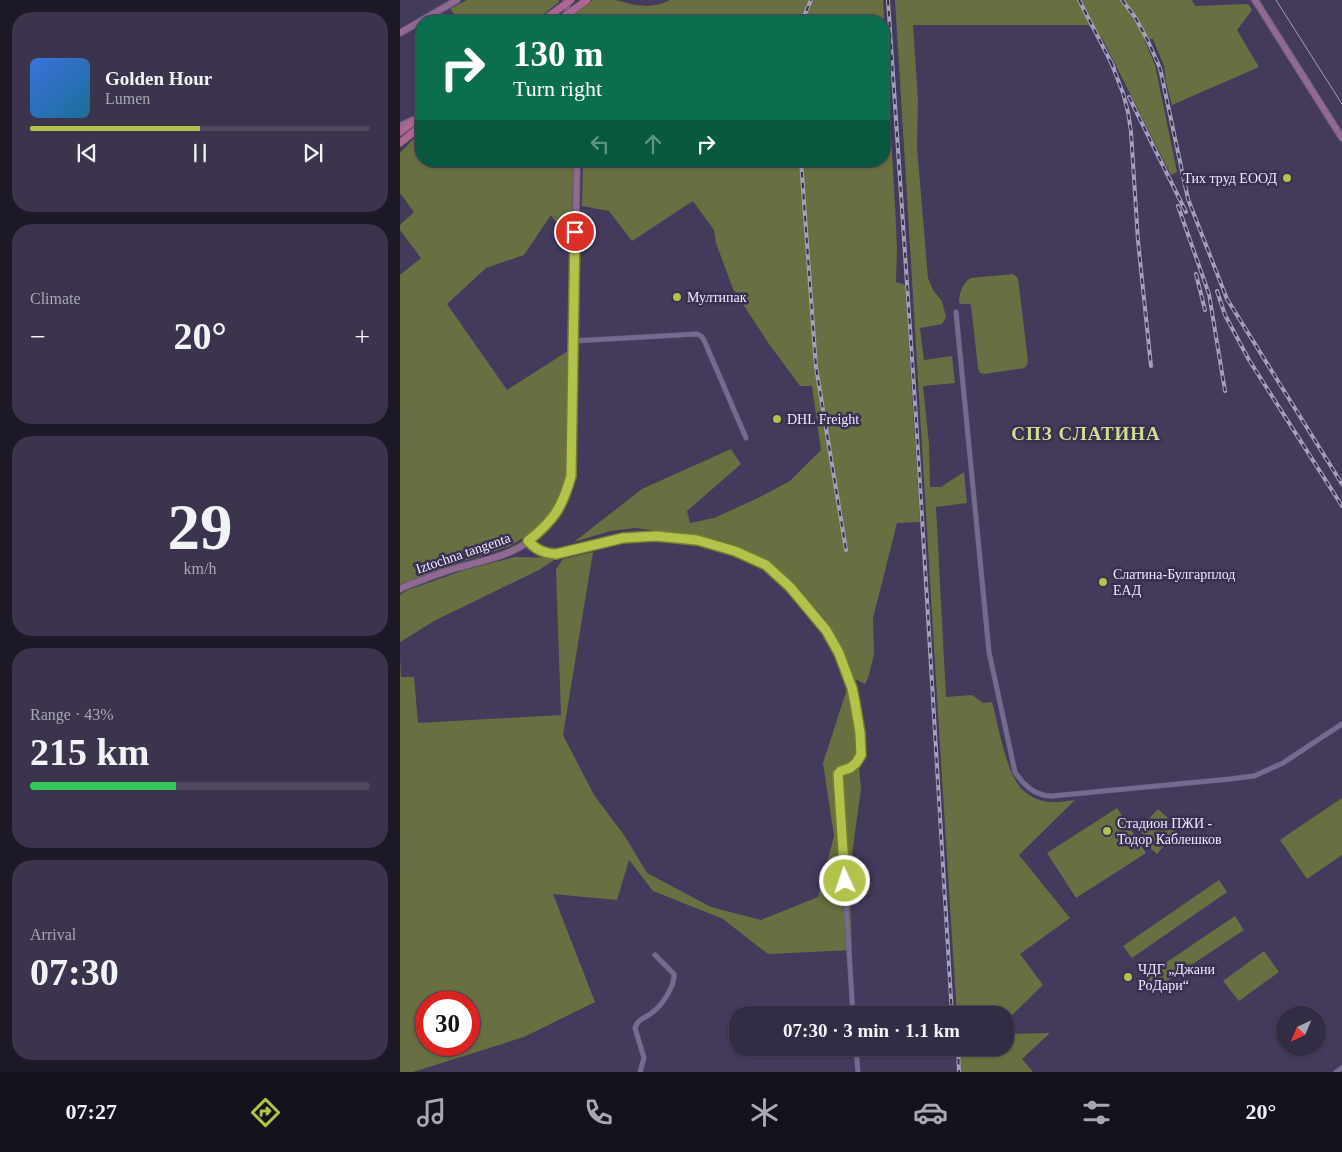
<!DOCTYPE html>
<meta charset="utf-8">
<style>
body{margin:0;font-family:Georgia,serif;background:#3b344c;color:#f1f3f6;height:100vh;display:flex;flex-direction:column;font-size:19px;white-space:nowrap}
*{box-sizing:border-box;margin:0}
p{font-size:16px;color:#a9a7b3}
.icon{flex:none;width:28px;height:28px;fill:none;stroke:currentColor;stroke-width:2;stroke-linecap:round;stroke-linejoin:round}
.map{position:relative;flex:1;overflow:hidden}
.details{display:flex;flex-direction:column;gap:12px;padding:12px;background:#1c1826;width:400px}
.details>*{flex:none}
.hud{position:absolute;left:15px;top:15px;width:475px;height:152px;border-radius:20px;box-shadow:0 1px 4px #0004,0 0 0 1px #4e485e;background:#0b6e4f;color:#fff;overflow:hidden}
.needle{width:32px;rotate:224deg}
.fabs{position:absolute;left:876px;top:1006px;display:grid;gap:10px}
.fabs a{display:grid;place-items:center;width:50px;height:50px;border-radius:50%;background:#332c45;box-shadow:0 1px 4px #0004,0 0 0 1px #4e485e;font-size:25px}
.speed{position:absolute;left:15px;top:991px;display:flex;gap:10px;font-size:25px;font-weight:700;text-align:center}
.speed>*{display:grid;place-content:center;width:65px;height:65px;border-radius:50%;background:#332c45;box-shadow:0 1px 4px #0004,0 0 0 1px #4e485e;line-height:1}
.speed .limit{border:8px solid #d22;background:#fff;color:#111}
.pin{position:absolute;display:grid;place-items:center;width:42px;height:42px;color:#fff;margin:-21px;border:2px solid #fff;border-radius:50%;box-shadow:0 1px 5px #0007}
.me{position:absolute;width:55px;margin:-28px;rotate:357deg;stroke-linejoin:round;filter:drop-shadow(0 0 4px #0008)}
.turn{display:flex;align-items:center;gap:18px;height:105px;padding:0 15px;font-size:22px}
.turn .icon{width:65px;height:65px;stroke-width:2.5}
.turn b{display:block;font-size:35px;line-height:42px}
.lanes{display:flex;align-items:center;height:48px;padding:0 15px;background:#0003;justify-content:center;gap:25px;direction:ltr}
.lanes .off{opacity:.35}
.big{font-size:38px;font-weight:600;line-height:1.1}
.details .widget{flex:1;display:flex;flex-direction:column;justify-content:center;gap:8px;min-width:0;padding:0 18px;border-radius:20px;background:#3b344c}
.details .dial{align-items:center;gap:0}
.dial b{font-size:65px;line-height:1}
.song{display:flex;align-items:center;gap:15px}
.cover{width:60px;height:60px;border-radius:8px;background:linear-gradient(135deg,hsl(220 70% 55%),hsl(200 70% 35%))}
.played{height:5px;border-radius:2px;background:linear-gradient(90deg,#b3c24b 50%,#4e485e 50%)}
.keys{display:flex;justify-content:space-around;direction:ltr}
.heat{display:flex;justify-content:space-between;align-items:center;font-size:28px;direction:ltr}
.charge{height:8px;border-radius:4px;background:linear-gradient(90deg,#34c759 43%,#4e485e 0)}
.trip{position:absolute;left:329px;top:1006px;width:285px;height:50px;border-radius:20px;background:#332c45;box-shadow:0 1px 4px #0004,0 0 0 1px #4e485e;font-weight:600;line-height:50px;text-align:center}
.dock{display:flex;height:80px;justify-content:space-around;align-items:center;background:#14121c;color:#a9a7b3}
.dock .icon{width:35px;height:35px}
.dock .selected{color:#b3c24b}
.dock b{font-size:22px;color:#f1f3f6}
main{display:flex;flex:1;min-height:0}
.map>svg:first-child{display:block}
</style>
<main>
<section class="details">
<div class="widget">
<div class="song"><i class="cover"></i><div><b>Golden Hour</b><p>Lumen</p></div></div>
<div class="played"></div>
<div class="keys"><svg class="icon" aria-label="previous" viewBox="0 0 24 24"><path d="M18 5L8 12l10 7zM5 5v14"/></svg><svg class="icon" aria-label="pause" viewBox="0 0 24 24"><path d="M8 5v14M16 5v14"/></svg><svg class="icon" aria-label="next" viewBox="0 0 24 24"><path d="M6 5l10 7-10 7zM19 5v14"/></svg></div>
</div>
<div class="widget"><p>Climate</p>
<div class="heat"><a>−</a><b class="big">20°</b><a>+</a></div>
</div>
<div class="widget dial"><b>29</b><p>km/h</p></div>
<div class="widget"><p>Range · 43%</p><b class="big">215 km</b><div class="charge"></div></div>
<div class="widget"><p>Arrival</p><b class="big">07:30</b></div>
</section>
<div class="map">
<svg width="942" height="1072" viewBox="0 0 942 1072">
<rect width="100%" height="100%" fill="#443a5c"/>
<!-- green -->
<g fill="#687041" fill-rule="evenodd">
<path d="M 67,0 L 159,0 L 159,2 L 135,21 L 60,21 L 50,9 Z"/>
<path d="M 193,0 L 215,0 L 235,5 L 248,6 L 261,4 L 270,0 L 483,0 L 495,205 L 497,249 L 496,282 L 505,285 L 520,522 L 497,523 L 473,618 L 474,655 L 468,678 L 465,684 L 455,679 L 443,649 L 424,618 L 392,581 L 360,556 L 323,541 L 289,534 L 235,528 L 210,531 L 174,542 L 242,489 L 331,449 L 341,464 L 287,511 L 290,523 L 314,518 L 358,498 L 390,481 L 421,450 L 412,386 L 400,386 L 369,344 L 333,289 L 316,243 L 314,230 L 293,201 L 232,241 L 209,211 L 182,206 L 183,163 L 185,161 L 484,161 L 484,21 L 175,21 L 174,14 Z"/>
<path d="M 495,0 L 792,0 L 795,6 L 848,4 L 852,10 L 837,30 L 859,67 L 772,105 L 766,83 L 764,66 L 753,39 L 744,39 L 755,65 L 777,172 L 771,175 L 702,38 L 688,25 L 513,25 L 518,101 L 517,147 L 528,278 L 533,290 L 542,301 L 546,317 L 542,324 L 520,328 L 524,360 L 552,356 L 555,383 L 523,386 L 529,444 L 530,487 L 541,487 L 564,472 L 567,503 L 536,507 L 546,697 L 572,695 L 583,703 L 592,702 C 598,724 606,771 620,787 C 625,793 633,798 640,800 C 651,804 663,802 675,800 L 619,855 L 670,918 L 620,954 L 643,985 L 605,1022 L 605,1015 L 557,1015 C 535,677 516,338 495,0 Z"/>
<path d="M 21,131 L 21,161 L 174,161 L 171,243 L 151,215 L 124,255 L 86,268 L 47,304 L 107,390 L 171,349 L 167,475 L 162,493 L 153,510 L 134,531 L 110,546 L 52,565 L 0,585 L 0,275 L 21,258 L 0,230 L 0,225 L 14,212 L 0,193 L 0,153 Z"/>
<path d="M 613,274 L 618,278 L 628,361 L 627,365 L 624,368 L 584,374 L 580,373 L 578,368 L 571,305 L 569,304 L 561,304 L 559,303 C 559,293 563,282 571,278 Z"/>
<path d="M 193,552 L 163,735 L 194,795 L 224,835 L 247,873 L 311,907 L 361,920 L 418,897 L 434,836 L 423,763 L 447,689 L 455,721 L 461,789 L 449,876 L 452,950 L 368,954 L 323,919 L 253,891 L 229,860 L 217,900 L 153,894 L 195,1002 L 124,1037 L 13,1072 L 0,1072 L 0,656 L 1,677 L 14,677 L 18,723 L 161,715 L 156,569 L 163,559 ZM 26,1002 L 69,1002 L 69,1045 L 26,1045 Z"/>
<path d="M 115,557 L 157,558 L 139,570 L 34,621 L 0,642 L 0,595 L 8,590 L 65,570 Z"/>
<path d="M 942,798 L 942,855 L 907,879 L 880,840 Z"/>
<path d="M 717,808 L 746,853 L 676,898 L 647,853 Z"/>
<path d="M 758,809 L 769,819 L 766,823 L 776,832 L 757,854 L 746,844 L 749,840 L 738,830 Z"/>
<path d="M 819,880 L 827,892 L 732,958 L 723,946 Z"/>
<path d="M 835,916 L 844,930 L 755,989 L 746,976 Z"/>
<path d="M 864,951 L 879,972 L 839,1001 L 823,981 Z"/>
<path d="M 650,1033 L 622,1059 L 633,1072 L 561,1072 L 559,1048 L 605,1048 L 605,1034 Z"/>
</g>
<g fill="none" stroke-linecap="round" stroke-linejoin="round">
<!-- street casing -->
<g stroke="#615976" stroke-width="5.5">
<g id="street">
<path d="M 556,312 L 589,652 L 615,772 C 624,786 635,796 652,796 L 830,779 L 854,776 L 883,763 L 942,724"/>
<path d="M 173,341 L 297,334 L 301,336 L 304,340 L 346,438"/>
<path d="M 128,541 C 138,551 142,553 156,554 L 223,538 L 256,536 L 297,539 L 335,551 L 366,565 L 390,587 L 426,630 L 439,653 L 452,689 L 455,703 L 459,733 L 461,755 L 456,763 L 450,767 L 441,771 L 438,774 L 453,1015"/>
<path d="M 456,1048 L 458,1072"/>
<path d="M 240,1072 L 244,1058 L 235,1028 C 238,1018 246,1018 253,1012 C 262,1005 275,986 274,974 L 255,955"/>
<path d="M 936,1072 L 942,1068"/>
</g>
</g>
<!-- secondary casing -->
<g stroke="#615976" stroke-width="8">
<g id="secondary">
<path d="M 166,0 L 169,21"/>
<path d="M 855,0 L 942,138"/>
<path d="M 0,33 L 57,0"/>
<path d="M 0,126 L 13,120"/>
<path d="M 0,589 L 6,586 C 22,580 37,574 53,569 C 73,563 93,560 112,551 C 135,541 158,518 166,494 C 168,488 169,482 171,475 L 177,161"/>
</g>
</g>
<!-- primary casing -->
<g stroke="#615976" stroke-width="8">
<g id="primary">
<path d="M 143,21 L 152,14"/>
<path d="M 0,132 L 21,116"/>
<path d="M 0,143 L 21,126"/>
</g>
</g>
<!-- street -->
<use href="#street" stroke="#756b91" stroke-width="4.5"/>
<!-- secondary -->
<use href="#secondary" stroke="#916991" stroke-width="6"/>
<!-- primary -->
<use href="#primary" stroke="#ac6690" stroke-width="7"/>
<!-- tram -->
<path stroke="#a69fba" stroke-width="1" d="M 876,0 L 942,104"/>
<!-- rail casing -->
<g stroke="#a69fba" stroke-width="4">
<g id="rail">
<path d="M 488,0 C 497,139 507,279 516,418 C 529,617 539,816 552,1015"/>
<path d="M 679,0 L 714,68"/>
<path d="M 722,0 L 735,17 L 748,41 L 760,68 L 788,199 L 827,299 L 942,484"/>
<path d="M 402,21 L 411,0"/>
<path d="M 711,62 L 723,93 L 728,112 L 731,132 L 738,241 L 751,366"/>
<path d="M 729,97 L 786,212"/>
<path d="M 401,161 L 416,367 L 446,550"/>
<path d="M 778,206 L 809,294 L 825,391"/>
<path d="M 796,274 L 805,310"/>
<path d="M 817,291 L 825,315 L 849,360 L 942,506"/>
<path d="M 558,1048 L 559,1072"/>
</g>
</g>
<!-- rail -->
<use href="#rail" stroke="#393051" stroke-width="2" stroke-dasharray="5.5" stroke-linecap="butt"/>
<!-- primary-bridge casing -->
<g stroke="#615976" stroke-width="8" stroke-linecap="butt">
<g id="primary-bridge">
<path d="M 152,14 L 171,0"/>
<path d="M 158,21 L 187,0"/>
</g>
</g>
<!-- primary-bridge -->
<use href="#primary-bridge" stroke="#ac6690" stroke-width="7"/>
</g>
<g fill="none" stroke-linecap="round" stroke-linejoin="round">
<!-- route casing -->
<g stroke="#747e31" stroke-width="12">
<path id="route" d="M 175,232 L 171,476 C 162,508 154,520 128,541 C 137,550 143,553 156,554 L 223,538 L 256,536 L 297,540 L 335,551 L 366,565 L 390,587 L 426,630 L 439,653 L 452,688 L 455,703 L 460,733 L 461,755 L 456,763 L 450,768 L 441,771 L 438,774 L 445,881"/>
</g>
<!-- route -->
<use href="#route" stroke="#b3c24b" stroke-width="9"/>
</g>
<!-- markers -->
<g fill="#b3c24b" stroke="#393051" stroke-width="2">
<circle cx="887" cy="178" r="5"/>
<circle cx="277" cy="297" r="5"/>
<circle cx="377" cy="419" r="5"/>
<circle cx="703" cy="582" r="5"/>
<circle cx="707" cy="831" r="5"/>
<circle cx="728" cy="977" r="5"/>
</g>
<g text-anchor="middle" stroke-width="5" stroke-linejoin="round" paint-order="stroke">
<!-- poi labels -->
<g font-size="14" fill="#eee9ff" stroke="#393051" text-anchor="start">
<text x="877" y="183" text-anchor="end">Тих труд ЕООД</text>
<text x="287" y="302">Мултипак</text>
<text x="387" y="424">DHL Freight</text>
<text x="713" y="579">Слатина-Булгарплод<tspan x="713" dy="16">ЕАД</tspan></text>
<text x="717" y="828">Стадион ПЖИ -<tspan x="717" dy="16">Тодор Каблешков</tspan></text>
<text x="738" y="974">ЧДГ „Джани<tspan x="738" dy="16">РоДари“</tspan></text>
</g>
<!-- street labels -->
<g font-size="14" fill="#eee9ff" stroke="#393051">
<text transform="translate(63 553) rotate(-19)" y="5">Iztochna tangenta</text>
</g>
<!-- district labels -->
<g font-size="19" font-weight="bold" letter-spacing="1" fill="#d0dd90" stroke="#393051">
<text x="686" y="440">СПЗ СЛАТИНА</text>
</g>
</g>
</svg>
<div class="fabs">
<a><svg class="needle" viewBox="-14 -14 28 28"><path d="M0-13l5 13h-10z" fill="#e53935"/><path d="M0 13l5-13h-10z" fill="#a9a7b3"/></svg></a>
</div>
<div class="speed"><div class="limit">30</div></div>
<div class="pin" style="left:175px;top:232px;background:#d93025"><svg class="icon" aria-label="arrive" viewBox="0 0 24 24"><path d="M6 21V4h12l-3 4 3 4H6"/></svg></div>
<svg class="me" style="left:445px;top:881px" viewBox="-20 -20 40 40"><circle r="17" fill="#b3c24b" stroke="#fff" stroke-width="3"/><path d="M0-11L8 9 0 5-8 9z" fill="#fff"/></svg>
<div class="trip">07:30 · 3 min · 1.1 km</div>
<div class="hud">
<div class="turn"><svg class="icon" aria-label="right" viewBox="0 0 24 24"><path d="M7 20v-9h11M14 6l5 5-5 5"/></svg><div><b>130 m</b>Turn right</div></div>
<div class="lanes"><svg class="icon off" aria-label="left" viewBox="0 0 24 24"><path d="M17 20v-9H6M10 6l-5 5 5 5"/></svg><svg class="icon off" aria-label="ahead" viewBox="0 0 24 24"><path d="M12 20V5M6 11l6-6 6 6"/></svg><svg class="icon" aria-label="right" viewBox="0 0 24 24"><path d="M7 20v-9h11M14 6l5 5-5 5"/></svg></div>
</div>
</div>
</main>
<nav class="dock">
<b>07:27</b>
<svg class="icon selected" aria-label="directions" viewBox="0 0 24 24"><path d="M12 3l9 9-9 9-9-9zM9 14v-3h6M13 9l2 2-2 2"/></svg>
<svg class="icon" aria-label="music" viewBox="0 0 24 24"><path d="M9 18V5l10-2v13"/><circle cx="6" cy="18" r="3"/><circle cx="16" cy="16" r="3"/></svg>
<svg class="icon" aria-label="phone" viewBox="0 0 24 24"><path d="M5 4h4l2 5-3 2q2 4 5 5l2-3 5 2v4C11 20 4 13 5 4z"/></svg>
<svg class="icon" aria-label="climate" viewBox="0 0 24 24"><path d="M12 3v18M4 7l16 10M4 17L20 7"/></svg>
<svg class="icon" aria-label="car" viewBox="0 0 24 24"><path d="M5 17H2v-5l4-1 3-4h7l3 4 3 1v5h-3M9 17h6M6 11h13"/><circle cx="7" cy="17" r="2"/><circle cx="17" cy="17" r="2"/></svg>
<svg class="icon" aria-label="filters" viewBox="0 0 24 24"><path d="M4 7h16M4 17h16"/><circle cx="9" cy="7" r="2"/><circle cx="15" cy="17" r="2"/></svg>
<b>20°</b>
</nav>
